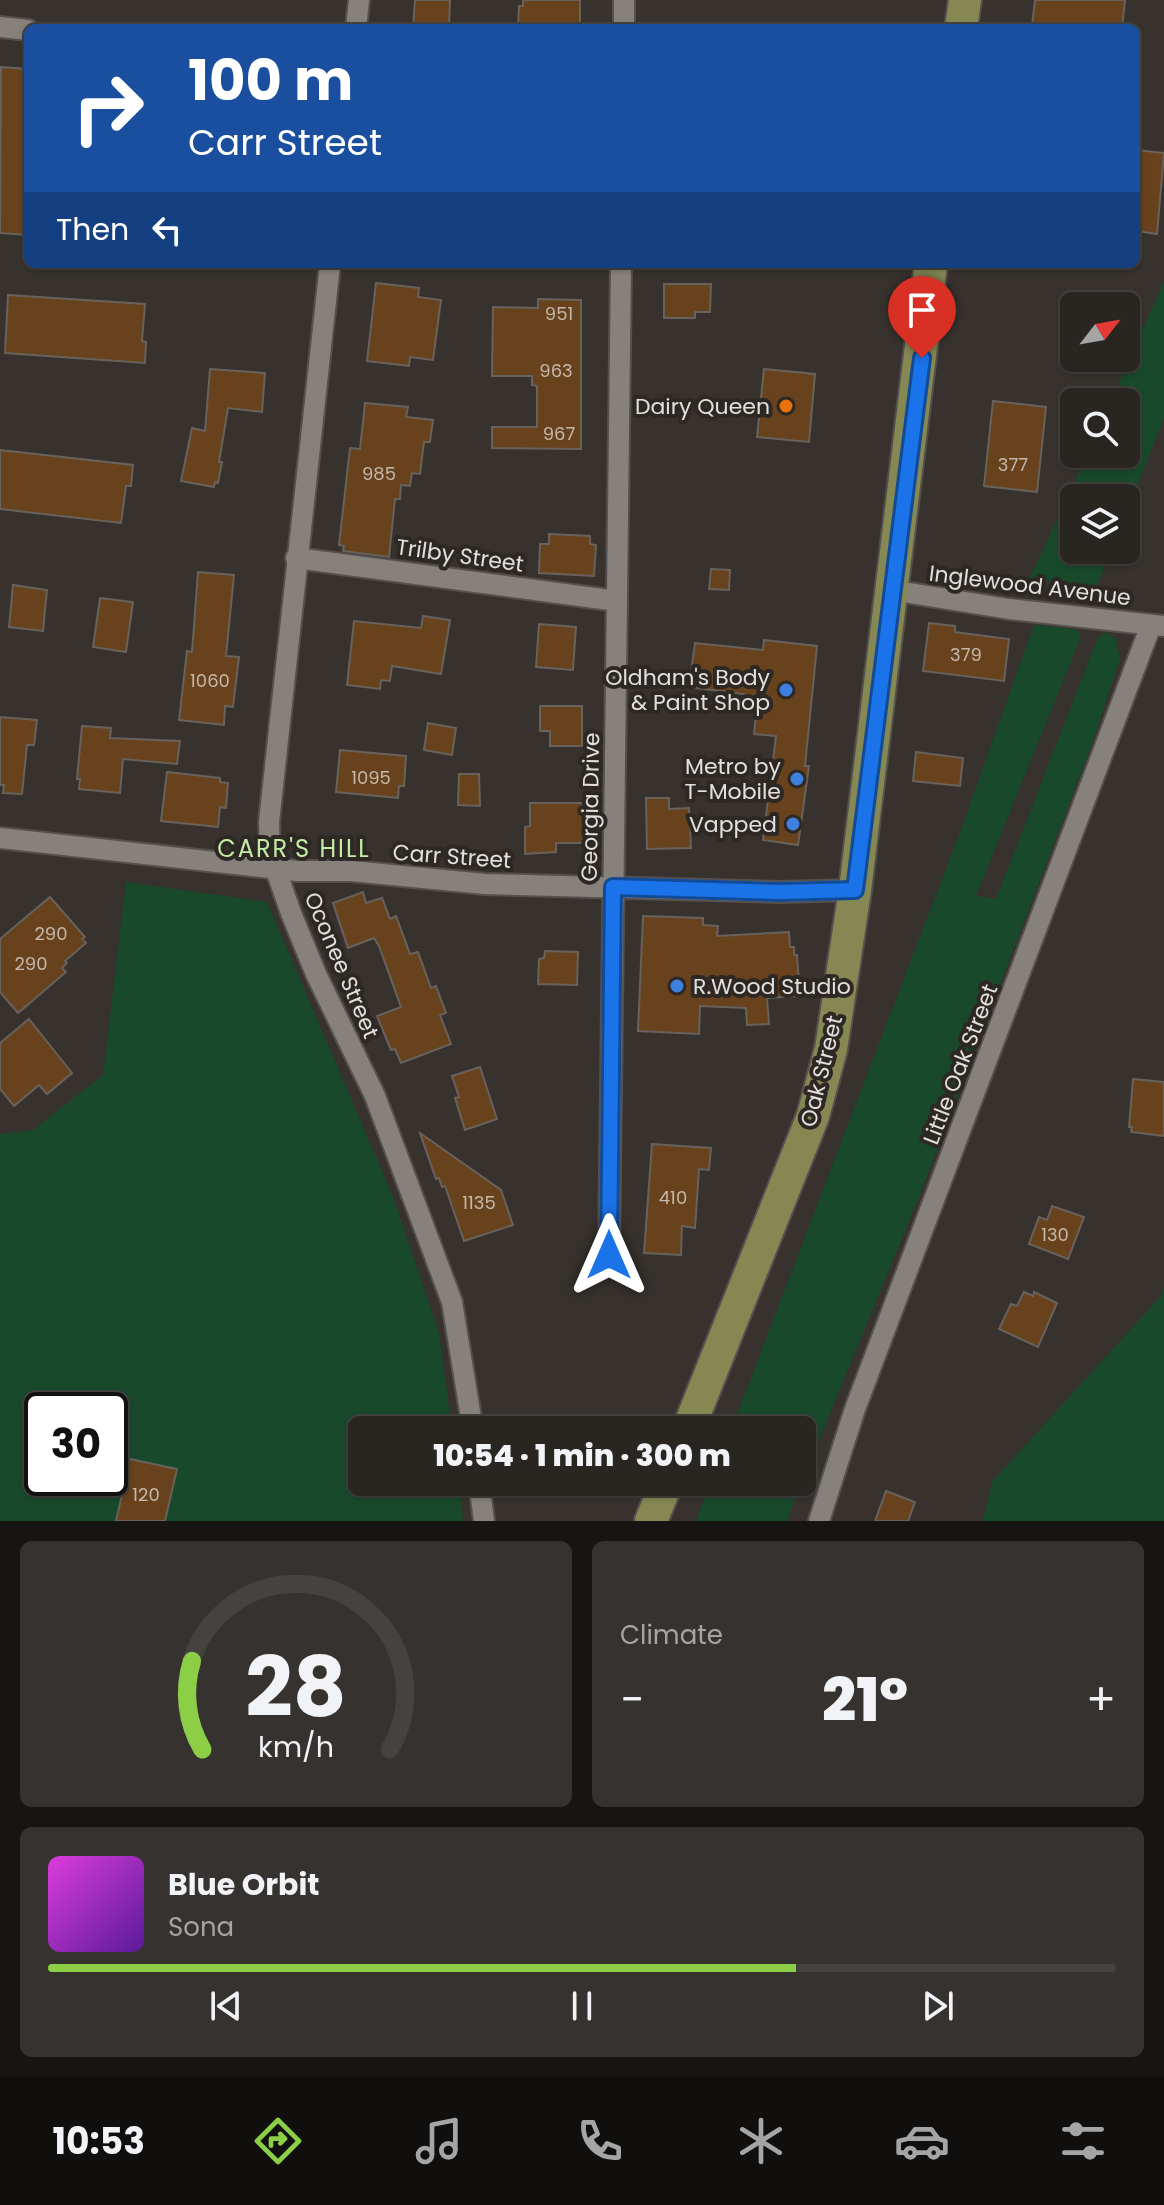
<!DOCTYPE html>
<meta charset="utf-8">
<style>
body{margin:0;font-family:Poppins,sans-serif;background:#35322f;color:#f1f3f6;height:100vh;display:flex;flex-direction:column;font-size:30px;white-space:nowrap}
*{box-sizing:border-box;margin:0}
p{font-size:26px;color:#a5a5a5}
.icon{flex:none;width:44px;height:44px;fill:none;stroke:currentColor;stroke-width:2;stroke-linecap:round;stroke-linejoin:round}
.map{position:relative;height:1521px;overflow:hidden}
.panel{display:flex;flex-direction:column;gap:20px;padding:20px;background:#171513;flex:1}
.panel>*{flex:none}
.guide{position:absolute;left:24px;top:24px;width:1116px;height:244px;border-radius:12px;box-shadow:0 2px 6px #0004,0 0 0 2px #454340;background:#1a4fa0;color:#fff;overflow:hidden}
.needle{width:52px;rotate:59deg}
.controls{position:absolute;left:1060px;top:292px;display:grid;gap:16px}
.controls a{display:grid;place-items:center;width:80px;height:80px;border-radius:12px;background:#292622;box-shadow:0 2px 6px #0004,0 0 0 2px #454340;font-size:40px}
.speed{position:absolute;left:24px;top:1392px;display:flex;gap:16px;font-size:40px;font-weight:700;text-align:center}
.speed>*{display:grid;place-content:center;width:104px;height:104px;border-radius:50%;background:#292622;box-shadow:0 2px 6px #0004,0 0 0 2px #454340;line-height:1}
.speed .limit{border:4px solid #111;border-radius:12px;background:#fff;color:#111}
.pin{position:absolute;display:grid;place-items:center;width:68px;height:68px;color:#fff;margin:-82px -34px;border-radius:50% 50% 50% 0;rotate:-45deg;box-shadow:0 0 8px #0007}
.pin .icon{rotate:45deg}
.me{position:absolute;width:88px;margin:-44px;rotate:0deg;stroke-linejoin:round;filter:drop-shadow(0 0 6px #0008)}
.turn{display:flex;align-items:center;gap:28px;height:168px;padding:0 32px;font-size:36px}
.turn .icon{width:104px;height:104px;stroke-width:2.5}
.turn b{display:block;font-size:56px;line-height:68px}
.then{display:flex;align-items:center;height:76px;padding:0 32px;background:#0003;gap:16px;font-size:30px}
.big{font-size:60px;font-weight:800;line-height:1.1}
.panel .card{flex:1;display:flex;flex-direction:column;justify-content:center;gap:12px;min-width:0;padding:0 28px;border-radius:12px;background:#35322f}
.panel .dial{align-items:center;gap:0}
.dial svg{height:208px;overflow:visible;fill:none;stroke:#454340;stroke-width:7;stroke-linecap:round;text-anchor:middle}
.dial text{fill:#f1f3f6;stroke:none}
.song{display:flex;align-items:center;gap:24px}
.cover{width:96px;height:96px;border-radius:12px;background:linear-gradient(135deg,hsl(300 70% 55%),hsl(270 70% 35%))}
.played{height:8px;border-radius:4px;background:linear-gradient(90deg,#8cce45 70%,#454340 70%)}
.keys{display:flex;justify-content:space-around;direction:ltr}
.heat{display:flex;justify-content:space-between;align-items:center;font-size:44px;direction:ltr}
.panel .tiles{flex:1;display:grid;gap:20px;grid-template-columns:1fr 1fr}
.card:last-child{grid-column:span 2}
.trip{position:absolute;left:348px;top:1416px;width:468px;height:80px;border-radius:12px;background:#292622;box-shadow:0 2px 6px #0004,0 0 0 2px #454340;font-weight:800;line-height:80px;text-align:center}
.tabs{display:flex;height:128px;justify-content:space-around;align-items:center;background:#100f0e;color:#a5a5a5}
.tabs .icon{width:56px;height:56px}
.tabs .active{color:#8cce45}
.tabs b{font-size:36px;color:#f1f3f6}
.map>svg:first-child{display:block}
</style>
<div class="map">
<svg width="1164" height="1521" viewBox="0 0 1164 1521">
<rect width="100%" height="100%" fill="#37322d"/>
<!-- green -->
<g fill="#18492b" fill-rule="evenodd">
<path d="M 1164,281 L 1164,418 L 1126,514 L 1126,498 L 1074,498 L 1074,550 L 1112,550 L 1097,586 L 1029,579 L 1088,454 L 1126,454 L 1126,402 L 1111,402 Z"/>
<path d="M 1034,625 L 1075,629 L 1080,633 L 1080,639 L 976,896 L 996,899 L 1098,637 L 1105,632 L 1116,639 L 1120,659 L 1092,744 L 919,1197 L 802,1481 L 802,1430 L 731,1430 L 960,832 Z"/>
<path d="M 126,882 L 267,902 L 393,1197 L 439,1333 L 452,1430 L 362,1430 L 362,1482 L 460,1482 L 463,1521 L 0,1521 L 0,1134 L 33,1130 L 103,1075 ZM 42,1410 L 110,1410 L 110,1478 L 42,1478 Z"/>
<path d="M 1164,1286 L 1164,1521 L 983,1521 L 992,1482 L 1161,1296 Z"/>
<path d="M 711,1482 L 801,1482 L 787,1521 L 696,1521 Z"/>
</g>
<!-- building -->
<g fill="#68421d" stroke="#68625d" stroke-width="2">
<path d="M 415,0 L 450,0 L 449,28 L 413,28 Z"/>
<path d="M 523,0 L 580,0 L 580,28 L 518,28 L 519,6 L 523,6 Z"/>
<path d="M 1035,0 L 1125,0 L 1122,28 L 1032,26 Z"/>
<path d="M 1,67 L 28,69 L 28,235 L 0,233 Z"/>
<path d="M 1136,150 L 1164,153 L 1157,234 L 1136,231 Z"/>
<path d="M 376,283 L 419,288 L 418,297 L 441,300 L 433,360 L 410,357 L 409,366 L 367,361 Z"/>
<path d="M 664,284 L 711,284 L 710,312 L 695,312 L 695,318 L 664,318 Z"/>
<path d="M 8,295 L 145,304 L 142,341 L 146,342 L 145,363 L 5,353 Z"/>
<path d="M 538,299 L 581,300 L 581,449 L 492,448 L 492,427 L 537,427 L 537,386 L 532,385 L 532,376 L 492,376 L 493,307 L 538,308 Z"/>
<path d="M 210,369 L 265,373 L 262,412 L 228,408 L 219,462 L 222,462 L 218,483 L 215,482 L 214,487 L 181,481 L 192,428 L 205,431 Z"/>
<path d="M 764,369 L 815,374 L 809,442 L 757,437 Z"/>
<path d="M 993,401 L 1046,407 L 1037,492 L 984,486 Z"/>
<path d="M 365,403 L 408,407 L 406,417 L 433,420 L 430,442 L 424,442 L 420,474 L 412,473 L 410,486 L 401,485 L 400,499 L 395,499 L 389,557 L 343,551 L 344,546 L 339,545 L 350,448 L 360,449 Z"/>
<path d="M 0,450 L 133,465 L 131,486 L 126,486 L 121,523 L 0,509 Z"/>
<path d="M 549,534 L 590,536 L 590,544 L 596,545 L 594,576 L 539,573 L 540,544 L 549,544 Z"/>
<path d="M 711,569 L 730,570 L 729,590 L 709,589 Z"/>
<path d="M 198,572 L 234,575 L 226,656 L 239,657 L 233,707 L 225,706 L 224,725 L 179,720 L 187,651 L 192,652 Z"/>
<path d="M 13,585 L 47,590 L 43,631 L 9,627 Z"/>
<path d="M 100,598 L 133,602 L 126,652 L 93,647 Z"/>
<path d="M 423,616 L 450,620 L 441,674 L 392,666 L 390,681 L 381,680 L 380,689 L 347,685 L 354,621 L 421,628 Z"/>
<path d="M 929,623 L 955,626 L 955,632 L 1009,639 L 1004,681 L 923,671 Z"/>
<path d="M 539,624 L 576,627 L 573,670 L 536,667 Z"/>
<path d="M 764,640 L 817,646 L 805,766 L 809,766 L 798,845 L 763,840 L 776,736 L 754,734 L 758,696 L 689,687 L 695,643 L 763,650 Z"/>
<path d="M 540,706 L 582,706 L 582,746 L 550,746 L 550,731 L 540,731 Z"/>
<path d="M 0,717 L 37,720 L 34,745 L 27,745 L 22,794 L 3,793 L 4,785 L 0,785 Z"/>
<path d="M 428,723 L 456,728 L 452,755 L 424,750 Z"/>
<path d="M 82,726 L 111,728 L 110,738 L 180,741 L 177,764 L 123,759 L 120,793 L 79,789 L 80,779 L 77,779 Z"/>
<path d="M 340,750 L 406,756 L 404,786 L 399,786 L 398,798 L 336,792 Z"/>
<path d="M 916,752 L 963,758 L 960,786 L 913,781 Z"/>
<path d="M 167,772 L 220,778 L 220,782 L 228,783 L 226,808 L 220,807 L 218,827 L 161,821 Z"/>
<path d="M 459,774 L 479,774 L 480,806 L 458,805 Z"/>
<path d="M 646,798 L 669,798 L 669,809 L 689,808 L 691,848 L 647,849 Z"/>
<path d="M 530,803 L 583,803 L 583,843 L 556,843 L 556,852 L 525,854 L 525,827 L 530,826 Z"/>
<path d="M 363,892 L 366,903 L 382,898 L 390,919 L 396,916 L 410,954 L 418,952 L 431,988 L 436,986 L 446,1013 L 440,1015 L 451,1044 L 401,1063 L 395,1049 L 391,1050 L 377,1016 L 401,1007 L 379,946 L 374,938 L 348,948 L 333,903 Z"/>
<path d="M 50,897 L 85,937 L 82,939 L 86,943 L 65,961 L 67,963 L 62,968 L 66,972 L 18,1013 L 0,992 L 0,939 Z"/>
<path d="M 643,916 L 703,918 L 703,925 L 718,926 L 717,936 L 789,932 L 790,947 L 794,947 L 794,955 L 797,955 L 800,996 L 767,998 L 769,1024 L 747,1025 L 746,1008 L 700,1006 L 699,1034 L 638,1031 Z"/>
<path d="M 545,951 L 578,952 L 577,985 L 538,984 L 539,959 L 544,958 Z"/>
<path d="M 29,1019 L 72,1073 L 47,1094 L 39,1085 L 14,1106 L 0,1089 L 0,1043 Z"/>
<path d="M 480,1067 L 497,1119 L 465,1130 L 455,1098 L 459,1097 L 452,1076 Z"/>
<path d="M 1133,1079 L 1164,1082 L 1164,1136 L 1131,1132 L 1132,1127 L 1129,1127 Z"/>
<path d="M 420,1133 L 501,1190 L 513,1225 L 464,1241 L 445,1186 L 442,1187 L 439,1178 L 436,1179 Z"/>
<path d="M 652,1144 L 711,1148 L 709,1170 L 699,1169 L 695,1228 L 682,1226 L 681,1255 L 644,1253 Z"/>
<path d="M 1052,1206 L 1084,1217 L 1068,1259 L 1029,1244 L 1039,1217 L 1047,1220 Z"/>
<path d="M 1024,1292 L 1033,1296 L 1034,1292 L 1057,1303 L 1038,1347 L 999,1329 L 1011,1304 L 1017,1306 Z"/>
<path d="M 130,1459 L 177,1469 L 165,1521 L 116,1521 Z"/>
<path d="M 886,1491 L 915,1502 L 908,1521 L 875,1521 Z"/>
</g>
<g fill="none" stroke-linecap="round" stroke-linejoin="round">
<!-- street casing -->
<g stroke="#55504d" stroke-width="24">
<g id="street">
<path d="M 0,27 L 28,30"/>
<path d="M 356,28 L 359,0"/>
<path d="M 624,28 L 624,0"/>
<path d="M 330,264 L 269,822 L 270,853 L 291,913 L 316,974 L 375,1096 L 452,1302 L 473,1430"/>
<path d="M 296,558 L 617,601"/>
<path d="M 891,590 L 1009,609 L 1164,626"/>
<path d="M 0,838 L 297,871 L 351,871 L 485,884 L 779,892 L 855,890"/>
<path d="M 609,1255 L 621,264"/>
<path d="M 479,1482 L 484,1521"/>
<path d="M 819,1521 L 855,1409 L 1151,625"/>
</g>
</g>
<!-- primary casing -->
<g stroke="#55504d" stroke-width="36">
<g id="primary">
<path d="M 961,28 L 965,0"/>
<path d="M 688,1430 L 813,1116 L 831,1049 L 855,890 L 931,264"/>
<path d="M 651,1521 L 667,1482"/>
</g>
</g>
<!-- street -->
<use href="#street" stroke="#87817c" stroke-width="20"/>
<!-- primary -->
<use href="#primary" stroke="#858853" stroke-width="32"/>
</g>
<g fill="none" stroke-linecap="round" stroke-linejoin="round">
<!-- route casing -->
<g stroke="#114b97" stroke-width="20">
<path id="route" d="M 609,1255 L 613,887 L 779,892 L 855,890 L 922,358"/>
</g>
<!-- route -->
<use href="#route" stroke="#1a73e8" stroke-width="14"/>
</g>
<!-- markers -->
<circle fill="#e8710a" stroke="#2d2823" stroke-width="3" cx="786" cy="406" r="8"/>
<g fill="#3f7fe0" stroke="#2d2823" stroke-width="3">
<circle cx="786" cy="690" r="8"/>
<circle cx="797" cy="779" r="8"/>
<circle cx="793" cy="824" r="8"/>
<circle cx="677" cy="986" r="8"/>
</g>
<g text-anchor="middle" stroke-width="8" stroke-linejoin="round" paint-order="stroke">
<!-- number labels -->
<g font-size="18" fill="#c4b8ac">
<text x="559" y="320">951</text>
<text x="556" y="377">963</text>
<text x="559" y="440">967</text>
<text x="1013" y="471">377</text>
<text x="379" y="480">985</text>
<text x="966" y="661">379</text>
<text x="210" y="687">1060</text>
<text x="371" y="784">1095</text>
<text x="51" y="940">290</text>
<text x="31" y="970">290</text>
<text x="673" y="1204">410</text>
<text x="479" y="1209">1135</text>
<text x="1055" y="1241">130</text>
<text x="146" y="1501">120</text>
</g>
<!-- poi labels -->
<g font-size="22" fill="#e2dfdc" stroke="#2d2823" text-anchor="end">
<text x="770" y="414">Dairy Queen</text>
<text x="770" y="685">Oldham's Body<tspan x="770" dy="25">&amp; Paint Shop</tspan></text>
<text x="781" y="774">Metro by<tspan x="781" dy="25">T-Mobile</tspan></text>
<text x="777" y="832">Vapped</text>
<text x="693" y="994" text-anchor="start">R.Wood Studio</text>
</g>
<!-- street labels -->
<g font-size="22" fill="#e2dfdc" stroke="#2d2823">
<text transform="translate(460 555) rotate(8)" y="8">Trilby Street</text>
<text transform="translate(1030 585) rotate(7)" y="8">Inglewood Avenue</text>
<text transform="translate(590 807) rotate(-89)" y="8">Georgia Drive</text>
<text transform="translate(452 856) rotate(4)" y="8">Carr Street</text>
<text transform="translate(342 965) rotate(67)" y="8">Oconee Street</text>
<text transform="translate(960 1064) rotate(-69)" y="8">Little Oak Street</text>
<text transform="translate(821 1071) rotate(-76)" y="8">Oak Street</text>
</g>
<!-- neighbourhood labels -->
<g font-size="24" letter-spacing="2" fill="#c5eca6" stroke="#2d2823">
<text x="294" y="857">CARR'S HILL</text>
</g>
</g>
</svg>
<div class="controls">
<a><svg class="needle" viewBox="-14 -14 28 28"><path d="M0-13l5 13h-10z" fill="#e53935"/><path d="M0 13l5-13h-10z" fill="#a5a5a5"/></svg></a>
<a><svg class="icon" aria-label="search" viewBox="0 0 24 24"><circle cx="10" cy="10" r="6"/><path d="M15 15l6 6"/></svg></a>
<a><svg class="icon" aria-label="layers" viewBox="0 0 24 24"><path d="M12 4l9 5-9 5-9-5zM3 14l9 5 9-5"/></svg></a>
</div>
<div class="speed"><div class="limit">30</div></div>
<div class="pin" style="left:922px;top:358px;background:#d93025"><svg class="icon" aria-label="arrive" viewBox="0 0 24 24"><path d="M6 21V4h12l-3 4 3 4H6"/></svg></div>
<svg class="me" style="left:609px;top:1255px" viewBox="-20 -20 40 40"><path d="M0-17L14 15 0 8-14 15z" fill="#1a73e8" stroke="#fff" stroke-width="4"/></svg>
<div class="trip">10:54 · 1 min · 300 m</div>
<div class="guide">
<div class="turn"><svg class="icon" aria-label="right" viewBox="0 0 24 24"><path d="M7 20v-9h11M14 6l5 5-5 5"/></svg><div><b>100 m</b>Carr Street</div></div>
<div class="then">Then<svg class="icon" aria-label="left" viewBox="0 0 24 24"><path d="M17 20v-9H6M10 6l-5 5 5 5"/></svg></div>
</div>
</div>
<section class="panel">
<div class="tiles">
<div class="card dial"><svg viewBox="0 0 100 80">
<path d="M14 69A42 42 0 1 1 86 69"/>
<path d="M14 69A42 42 0 0 1 10 35" stroke="#8cce45"/>
<text x="50" y="56" font-size="32" font-weight="700">28</text>
<text x="50" y="72" font-size="11">km/h</text>
</svg></div>
<div class="card"><p>Climate</p>
<div class="heat"><a>−</a><b class="big">21°</b><a>+</a></div>
</div>
<div class="card">
<div class="song"><i class="cover"></i><div><b>Blue Orbit</b><p>Sona</p></div></div>
<div class="played"></div>
<div class="keys"><svg class="icon" aria-label="previous" viewBox="0 0 24 24"><path d="M18 5L8 12l10 7zM5 5v14"/></svg><svg class="icon" aria-label="pause" viewBox="0 0 24 24"><path d="M8 5v14M16 5v14"/></svg><svg class="icon" aria-label="next" viewBox="0 0 24 24"><path d="M6 5l10 7-10 7zM19 5v14"/></svg></div>
</div>
</div>
</section>
<nav class="tabs">
<b>10:53</b>
<svg class="icon active" aria-label="directions" viewBox="0 0 24 24"><path d="M12 3l9 9-9 9-9-9zM9 14v-3h6M13 9l2 2-2 2"/></svg>
<svg class="icon" aria-label="music" viewBox="0 0 24 24"><path d="M9 18V5l10-2v13"/><circle cx="6" cy="18" r="3"/><circle cx="16" cy="16" r="3"/></svg>
<svg class="icon" aria-label="phone" viewBox="0 0 24 24"><path d="M5 4h4l2 5-3 2q2 4 5 5l2-3 5 2v4C11 20 4 13 5 4z"/></svg>
<svg class="icon" aria-label="climate" viewBox="0 0 24 24"><path d="M12 3v18M4 7l16 10M4 17L20 7"/></svg>
<svg class="icon" aria-label="car" viewBox="0 0 24 24"><path d="M5 17H2v-5l4-1 3-4h7l3 4 3 1v5h-3M9 17h6M6 11h13"/><circle cx="7" cy="17" r="2"/><circle cx="17" cy="17" r="2"/></svg>
<svg class="icon" aria-label="filters" viewBox="0 0 24 24"><path d="M4 7h16M4 17h16"/><circle cx="9" cy="7" r="2"/><circle cx="15" cy="17" r="2"/></svg>
</nav>
